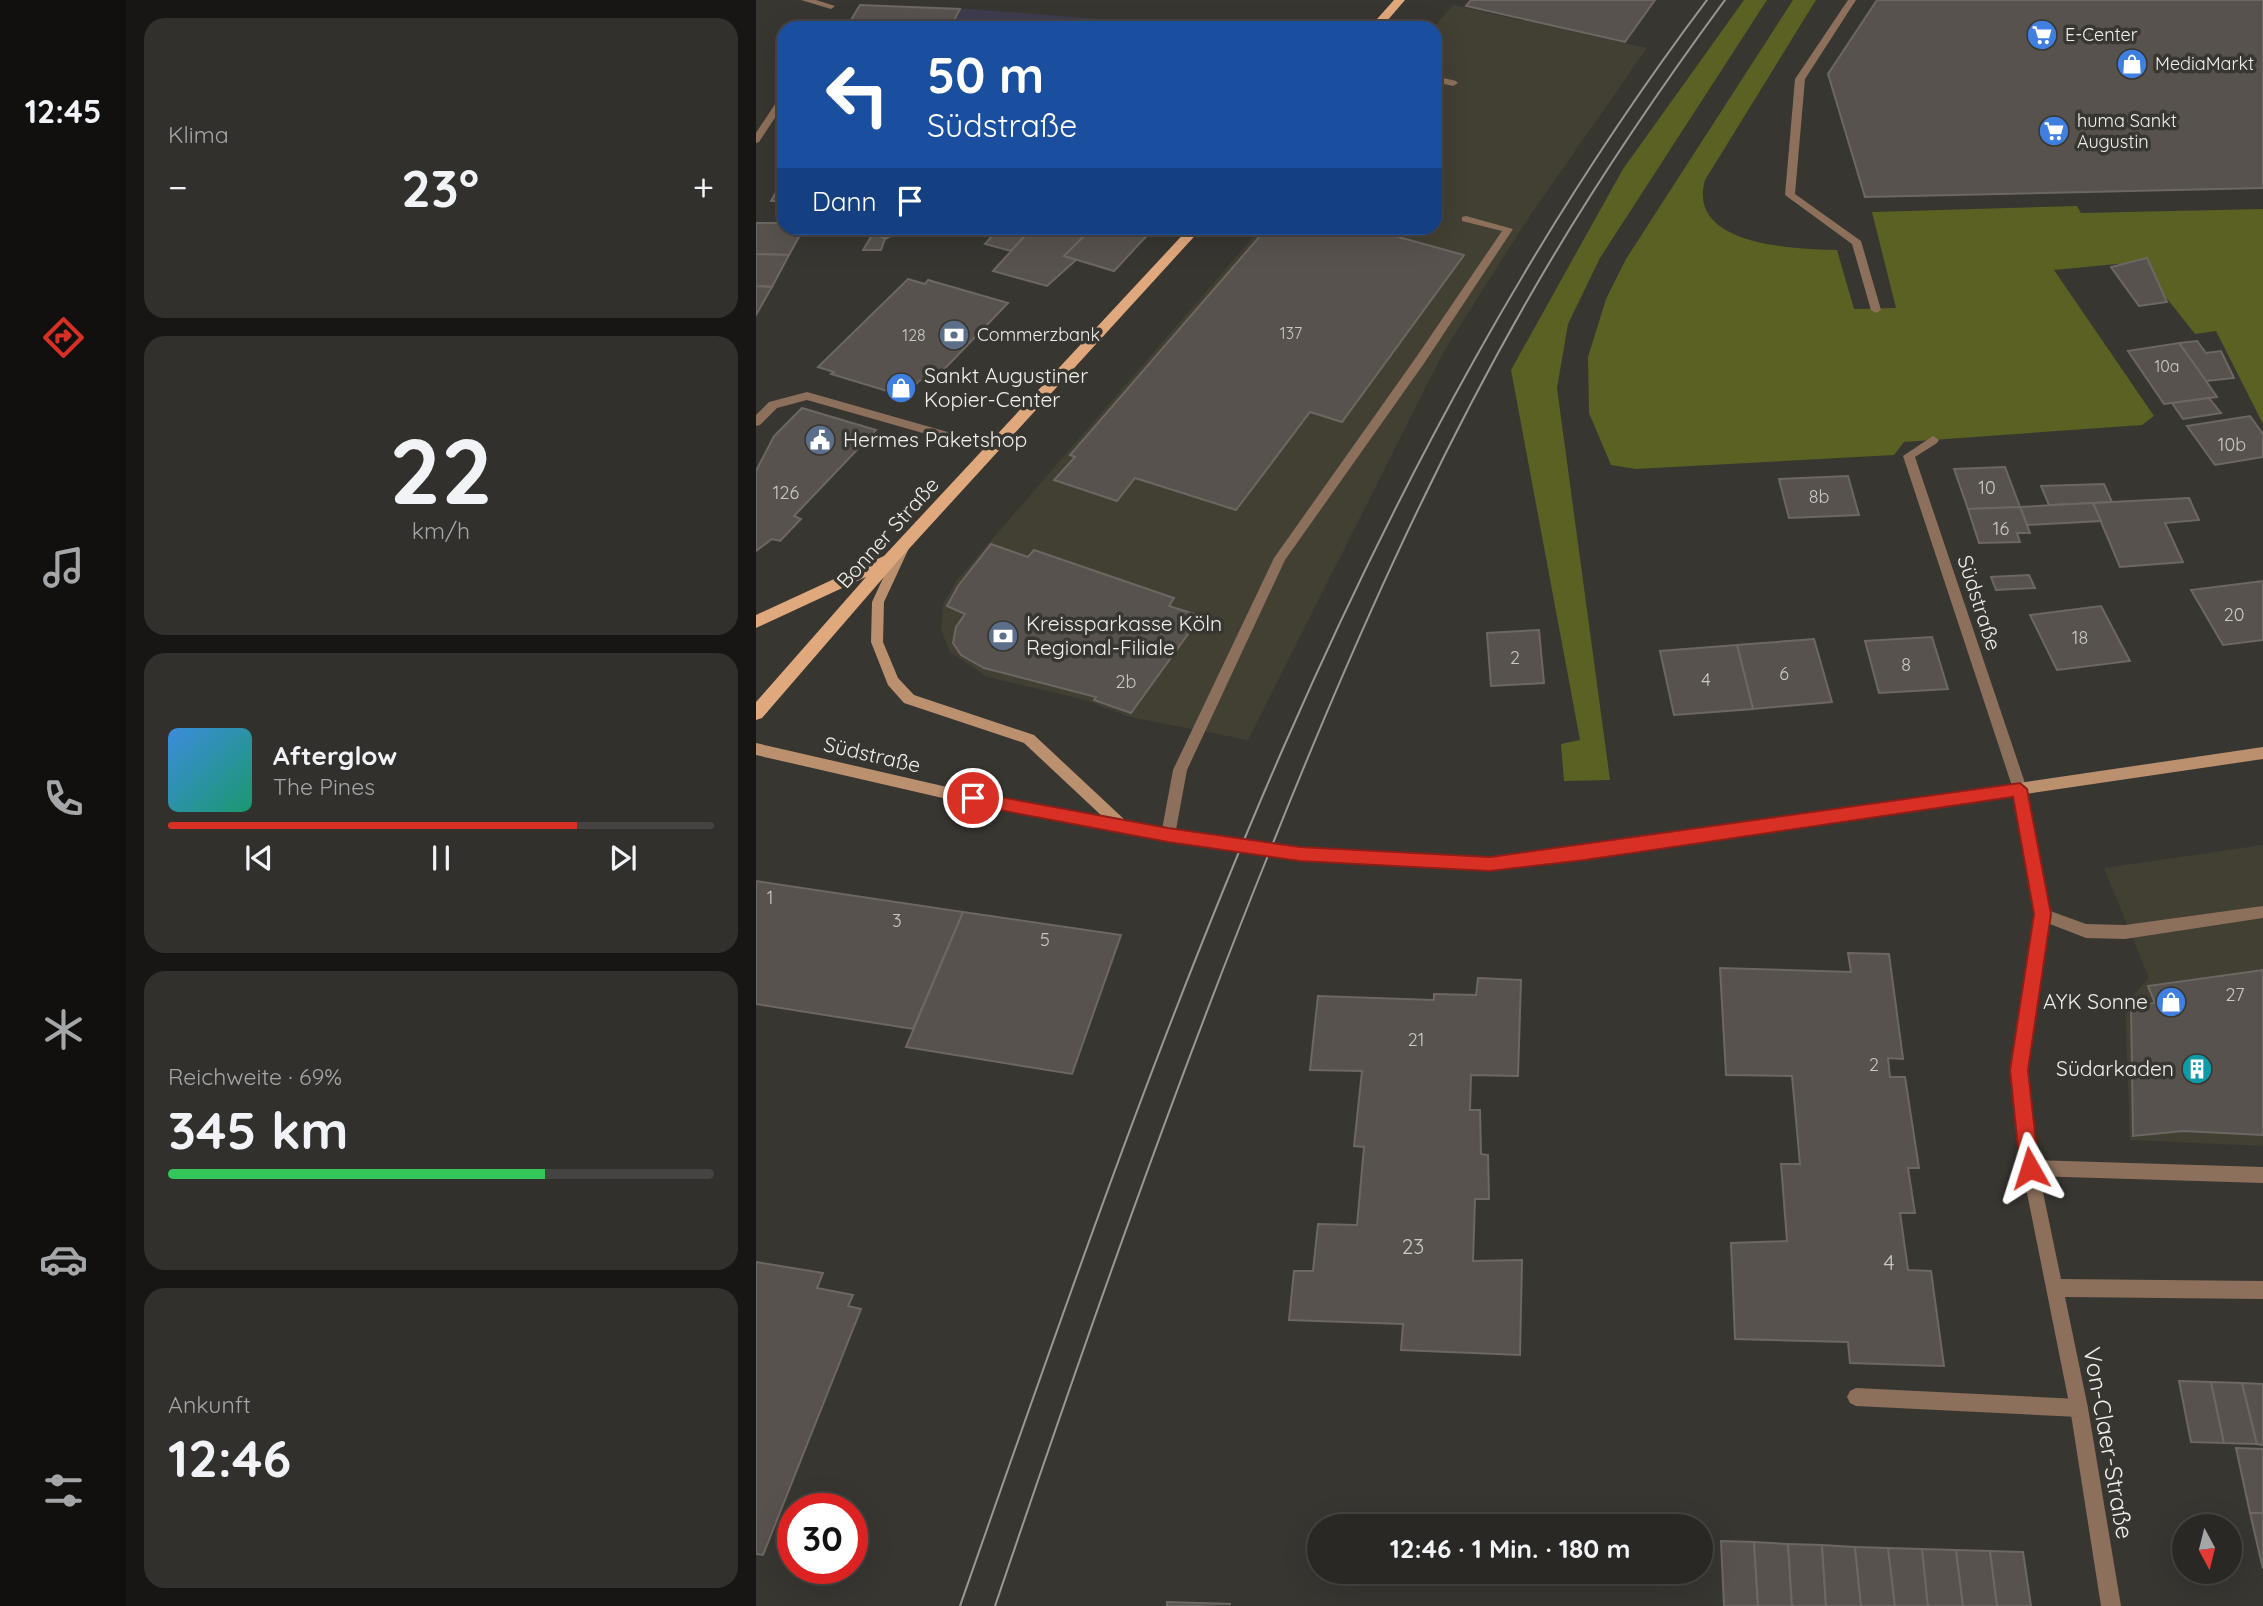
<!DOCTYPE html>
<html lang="de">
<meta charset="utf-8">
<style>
body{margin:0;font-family:Quicksand,sans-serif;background:#32302d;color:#f1f3f6;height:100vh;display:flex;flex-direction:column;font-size:26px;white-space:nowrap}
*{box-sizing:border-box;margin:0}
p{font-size:23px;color:#a5a6a7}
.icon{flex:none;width:38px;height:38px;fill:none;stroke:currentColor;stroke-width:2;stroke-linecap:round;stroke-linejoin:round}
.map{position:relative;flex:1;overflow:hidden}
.drawer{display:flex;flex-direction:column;gap:18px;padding:18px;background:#171614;width:630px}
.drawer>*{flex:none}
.hud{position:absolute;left:21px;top:21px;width:665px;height:214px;border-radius:21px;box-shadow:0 7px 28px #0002,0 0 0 2px #464442;background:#1a4fa0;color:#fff;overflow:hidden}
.needle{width:46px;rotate:173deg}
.fabs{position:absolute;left:1416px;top:1514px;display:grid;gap:14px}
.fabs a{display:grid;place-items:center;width:70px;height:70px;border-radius:50%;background:#2a2825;box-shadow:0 7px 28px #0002,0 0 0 2px #464442;font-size:35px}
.speed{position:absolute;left:21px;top:1493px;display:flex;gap:14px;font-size:35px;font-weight:700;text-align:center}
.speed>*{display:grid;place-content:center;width:91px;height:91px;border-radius:50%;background:#2a2825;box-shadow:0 7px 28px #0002,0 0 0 2px #464442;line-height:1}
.speed .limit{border:10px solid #d22;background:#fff;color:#111}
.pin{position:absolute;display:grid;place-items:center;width:60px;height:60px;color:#fff;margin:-30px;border:4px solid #fff;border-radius:50%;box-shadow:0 2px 7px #0007}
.me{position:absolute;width:77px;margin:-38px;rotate:354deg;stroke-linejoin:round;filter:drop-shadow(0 0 5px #0008)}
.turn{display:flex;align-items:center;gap:24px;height:147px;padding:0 35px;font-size:32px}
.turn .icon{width:91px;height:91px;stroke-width:2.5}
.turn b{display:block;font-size:49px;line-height:60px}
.then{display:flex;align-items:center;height:66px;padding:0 35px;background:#0003;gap:14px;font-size:26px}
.big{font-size:52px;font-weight:700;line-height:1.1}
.drawer .card{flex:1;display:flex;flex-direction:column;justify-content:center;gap:10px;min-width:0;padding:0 24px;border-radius:21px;background:#32302d}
.drawer .dial{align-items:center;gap:0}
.dial b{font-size:91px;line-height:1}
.song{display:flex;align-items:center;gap:21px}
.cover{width:84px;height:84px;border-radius:10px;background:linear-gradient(135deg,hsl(210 70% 55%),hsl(160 70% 35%))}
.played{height:7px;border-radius:4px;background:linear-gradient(90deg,#d93025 75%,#464442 75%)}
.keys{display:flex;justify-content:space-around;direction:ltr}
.heat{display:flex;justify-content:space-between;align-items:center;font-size:38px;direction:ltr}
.charge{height:10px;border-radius:5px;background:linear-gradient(90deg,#34c759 69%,#464442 0)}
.trip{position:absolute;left:551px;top:1514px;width:406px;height:70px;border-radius:35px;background:#2a2825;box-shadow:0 7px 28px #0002,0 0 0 2px #464442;font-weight:700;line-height:70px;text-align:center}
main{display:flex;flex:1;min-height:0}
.tab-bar{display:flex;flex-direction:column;width:126px;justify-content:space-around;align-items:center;background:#11100f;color:#a5a6a7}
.tab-bar .icon{width:49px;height:49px}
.tab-bar .active{color:#d93025}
.tab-bar b{font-size:32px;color:#f1f3f6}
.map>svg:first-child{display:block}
</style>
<main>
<nav class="tab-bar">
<b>12:45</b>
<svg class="icon active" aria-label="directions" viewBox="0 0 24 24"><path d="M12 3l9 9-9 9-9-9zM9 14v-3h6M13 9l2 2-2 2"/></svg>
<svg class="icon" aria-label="music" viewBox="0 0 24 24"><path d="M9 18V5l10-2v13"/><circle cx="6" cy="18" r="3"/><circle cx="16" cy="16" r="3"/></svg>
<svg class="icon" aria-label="phone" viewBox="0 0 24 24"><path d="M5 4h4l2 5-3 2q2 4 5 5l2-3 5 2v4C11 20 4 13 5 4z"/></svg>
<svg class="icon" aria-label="climate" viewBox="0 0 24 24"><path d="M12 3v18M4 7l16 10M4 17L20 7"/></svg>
<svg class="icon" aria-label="car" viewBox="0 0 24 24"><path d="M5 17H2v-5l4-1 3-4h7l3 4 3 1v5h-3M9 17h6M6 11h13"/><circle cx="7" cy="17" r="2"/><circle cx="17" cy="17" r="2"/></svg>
<svg class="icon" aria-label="filters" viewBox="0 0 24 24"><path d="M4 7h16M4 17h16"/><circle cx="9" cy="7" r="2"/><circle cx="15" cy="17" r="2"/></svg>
</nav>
<section class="drawer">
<div class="card"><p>Klima</p>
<div class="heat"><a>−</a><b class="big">23°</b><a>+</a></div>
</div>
<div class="card dial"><b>22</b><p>km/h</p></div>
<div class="card">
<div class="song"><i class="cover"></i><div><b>Afterglow</b><p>The Pines</p></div></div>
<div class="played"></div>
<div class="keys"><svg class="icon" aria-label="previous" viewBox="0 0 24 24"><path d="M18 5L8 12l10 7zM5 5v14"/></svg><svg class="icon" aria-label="pause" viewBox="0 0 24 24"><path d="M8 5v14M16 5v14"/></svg><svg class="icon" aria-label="next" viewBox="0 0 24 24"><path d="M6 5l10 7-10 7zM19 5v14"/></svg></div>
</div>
<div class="card"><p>Reichweite · 69%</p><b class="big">345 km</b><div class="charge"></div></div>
<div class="card"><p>Ankunft</p><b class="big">12:46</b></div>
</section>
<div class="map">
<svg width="1507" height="1606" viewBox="0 0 1507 1606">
<rect width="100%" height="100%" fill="#383631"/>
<!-- built -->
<g fill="#423f33">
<path d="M 697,5 L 891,48 L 769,223 L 687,353 L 492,740 L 374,717 L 326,699 L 231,677 L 194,652 L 185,630 L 187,604 L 201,580 L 505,228 L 679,228 L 677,28 Z"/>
<path d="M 1507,845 L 1507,1146 L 1374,1140 L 1369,1004 L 1393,978 L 1348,868 Z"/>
</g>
<!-- education -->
<path fill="#3e3c4d" d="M 104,5 L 213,9 L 398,23 L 393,28 L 90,28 Z"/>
<!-- green -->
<g fill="#5b6023">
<path d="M 988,0 L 1011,0 L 844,258 L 812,324 L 801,388 L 854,780 L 808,781 L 805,744 L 824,740 L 755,370 L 867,169 Z"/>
<path d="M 1037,0 L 1060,0 L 949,180 C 930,246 1040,249 1081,250 L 1098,309 L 1140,308 L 1116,212 L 1321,206 L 1325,213 L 1507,209 L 1507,424 L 1460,331 L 1439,334 L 1382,262 L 1298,270 L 1398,416 L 1386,425 L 1148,442 L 1138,455 L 880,469 L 855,465 L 833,413 L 832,357 L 850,299 L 870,259 Z"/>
</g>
<!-- building -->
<g fill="#58524e" stroke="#6d6763" stroke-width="2">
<path d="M 715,0 L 899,0 L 869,42 L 710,6 Z"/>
<path d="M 1121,0 L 1507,0 L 1507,188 L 1109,197 L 1072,74 Z"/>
<path d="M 104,5 L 204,9 L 194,28 L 90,28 Z"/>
<path d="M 474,23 L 503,23 L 502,28 L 472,28 Z"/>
<path d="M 28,178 L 28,201 L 15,201 Z"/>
<path d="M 0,223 L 28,223 L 28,228 L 48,228 L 33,255 L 0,254 Z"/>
<path d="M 112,228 L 134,228 L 142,232 L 129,239 Z"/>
<path d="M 243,228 L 265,228 L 274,230 L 255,251 L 229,244 Z"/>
<path d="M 276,228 L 336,228 L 308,256 L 320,260 L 291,286 L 237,271 Z"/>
<path d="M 336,228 L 398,228 L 358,271 L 308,256 Z"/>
<path d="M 511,228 L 610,228 L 708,255 L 586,422 L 554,412 L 480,510 L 379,478 L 361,501 L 298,480 L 319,457 L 314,455 Z"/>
<path d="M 118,232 L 129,239 L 125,250 L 107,250 Z"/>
<path d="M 0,254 L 33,255 L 16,287 L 0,286 Z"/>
<path d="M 1391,258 L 1411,302 L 1383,306 L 1355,267 Z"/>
<path d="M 152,279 L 169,284 L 172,280 L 252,303 L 175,383 L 164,380 L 148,396 L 75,374 L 78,372 L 62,367 Z"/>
<path d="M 0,286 L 16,287 L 0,315 Z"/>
<path d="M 1441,341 L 1450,353 L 1465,351 L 1478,378 L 1450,381 L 1423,343 Z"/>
<path d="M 1423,343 L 1450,381 L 1461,397 L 1408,404 L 1372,351 Z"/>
<path d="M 1453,398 L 1465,413 L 1427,419 L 1416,403 Z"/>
<path d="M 46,408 L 120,430 L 38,516 L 45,519 L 24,541 L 16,539 L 0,551 L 0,471 L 18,436 Z"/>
<path d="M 1494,416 L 1507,434 L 1507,457 L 1459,465 L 1431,426 Z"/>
<path d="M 1249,467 L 1264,507 L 1212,509 L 1198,469 Z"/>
<path d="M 1092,476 L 1103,515 L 1033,518 L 1023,479 Z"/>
<path d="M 1348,484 L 1356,502 L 1293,505 L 1285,486 Z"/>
<path d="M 1433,498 L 1443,520 L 1409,523 L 1427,562 L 1364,567 L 1337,503 Z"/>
<path d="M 1337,503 L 1345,521 L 1271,525 L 1264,507 Z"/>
<path d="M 1264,507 L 1274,533 L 1261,533 L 1264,542 L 1223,543 L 1212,509 Z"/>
<path d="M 235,544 L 272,557 L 278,550 L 418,598 L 413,606 L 445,616 L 375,713 L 338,700 L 340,697 L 228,668 L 205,655 L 197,643 L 200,627 L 209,614 L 191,606 L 202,586 Z"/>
<path d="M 1273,575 L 1279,588 L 1240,590 L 1235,577 Z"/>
<path d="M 1507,581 L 1507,640 L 1467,645 L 1435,590 Z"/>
<path d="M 1345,606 L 1374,661 L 1301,670 L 1274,615 Z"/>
<path d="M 783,630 L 788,683 L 735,686 L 731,633 Z"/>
<path d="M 1176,637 L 1192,689 L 1123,693 L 1109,641 Z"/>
<path d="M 1058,639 L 1076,702 L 997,709 L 981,645 Z"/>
<path d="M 981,645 L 997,709 L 918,715 L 904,651 Z"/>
<path d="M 0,881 L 207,912 L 157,1029 L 0,1004 Z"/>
<path d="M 207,912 L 365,935 L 316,1074 L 150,1047 Z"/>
<path d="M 1092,953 L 1133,954 L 1147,1059 L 1132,1058 L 1134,1077 L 1149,1077 L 1163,1168 L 1152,1168 L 1159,1213 L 1144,1213 L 1152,1270 L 1175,1271 L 1188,1366 L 1094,1363 L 1092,1342 L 979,1339 L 975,1243 L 1031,1241 L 1025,1164 L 1044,1164 L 1036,1076 L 970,1075 L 964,968 L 1095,972 Z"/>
<path d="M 1507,970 L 1507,1135 L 1427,1131 L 1377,1136 L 1375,1006 L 1399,1003 L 1392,986 Z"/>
<path d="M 722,978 L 765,980 L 762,1076 L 715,1075 L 714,1110 L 724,1110 L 725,1154 L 732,1155 L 733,1199 L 719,1199 L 717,1261 L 766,1260 L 764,1355 L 645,1350 L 647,1324 L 533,1320 L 538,1271 L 557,1271 L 562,1224 L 601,1225 L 608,1147 L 598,1146 L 606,1071 L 554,1070 L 562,996 L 678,1000 L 678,994 L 720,995 Z"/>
<path d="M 0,1262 L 67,1273 L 61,1288 L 97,1295 L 92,1306 L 105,1309 L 7,1555 L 0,1554 Z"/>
<path d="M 1423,1381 L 1455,1382 L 1468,1443 L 1435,1442 Z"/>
<path d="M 1455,1382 L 1486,1383 L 1501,1444 L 1468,1443 Z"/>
<path d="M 1486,1383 L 1507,1384 L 1507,1445 L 1501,1444 Z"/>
<path d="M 1480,1448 L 1507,1449 L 1507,1513 L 1494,1513 Z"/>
<path d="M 1494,1513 L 1507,1513 L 1507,1569 Z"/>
<path d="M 965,1541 L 998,1542 L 1002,1606 L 968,1606 Z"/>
<path d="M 998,1542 L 1032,1544 L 1036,1606 L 1002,1606 Z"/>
<path d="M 1032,1544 L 1066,1545 L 1070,1606 L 1036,1606 Z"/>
<path d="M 1066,1545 L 1099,1547 L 1105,1606 L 1070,1606 Z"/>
<path d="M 1099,1547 L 1132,1548 L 1139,1606 L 1105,1606 Z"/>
<path d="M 1132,1548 L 1166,1549 L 1172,1606 L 1139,1606 Z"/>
<path d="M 1166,1549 L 1200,1550 L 1207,1606 L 1172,1606 Z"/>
<path d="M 1200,1550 L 1234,1551 L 1241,1606 L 1207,1606 Z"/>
<path d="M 1234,1551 L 1267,1552 L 1275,1606 L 1241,1606 Z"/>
<path d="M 411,1602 L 475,1604 L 411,1606 Z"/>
</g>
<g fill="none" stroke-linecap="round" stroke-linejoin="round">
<!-- lane -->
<g fill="#8c705b" fill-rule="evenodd">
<path d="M 45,0 L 60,0 L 79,6 L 75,9 Z"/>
<path d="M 1092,0 L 1100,0 L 1049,79 L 1039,194 L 1105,241 L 1125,310 L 1120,313 L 1115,310 L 1096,244 L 1029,195 L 1039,79 Z"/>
<path d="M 679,76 L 700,81 L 702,83 L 697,86 L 679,82 Z"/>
<path d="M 710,216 L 757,229 L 669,362 L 529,560 L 431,770 L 419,835 L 417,839 L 412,841 L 407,839 L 405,835 L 417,770 L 518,558 L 661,356 L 746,231 L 706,221 L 706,217 Z"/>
<path d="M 51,392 L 241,446 L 243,449 L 237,453 L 51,400 L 21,408 L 4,425 L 0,426 L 0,415 L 13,402 Z"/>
<path d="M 1507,906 L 1507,918 L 1369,939 L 1330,938 L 1281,919 L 1279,914 L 1281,909 L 1286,908 L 1330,924 L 1369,925 Z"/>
<path d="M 1274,1160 L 1507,1167 L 1507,1183 L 1274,1176 L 1268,1174 L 1266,1168 L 1268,1162 Z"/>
<path d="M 1100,1388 L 1323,1399 L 1329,1402 L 1332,1408 L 1329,1414 L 1323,1417 L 1100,1406 L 1094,1403 L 1091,1397 L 1094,1391 Z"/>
</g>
<!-- street -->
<g fill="#8c705b" fill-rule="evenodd">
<path d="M 28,94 L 28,104 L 3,142 L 0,143 L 0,133 L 25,95 Z"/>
<path d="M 1177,436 L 1183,440 L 1181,443 L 1159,457 L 1271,789 L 1293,914 L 1271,1070 L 1282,1168 L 1305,1279 L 1507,1281 L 1507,1299 L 1309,1297 L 1332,1408 L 1365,1606 L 1345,1606 L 1314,1408 L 1266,1168 L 1255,1070 L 1279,914 L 1257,789 L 1147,456 Z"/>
</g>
<!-- secondary -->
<path fill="#bb906f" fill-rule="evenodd" d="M 148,542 L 154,546 L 128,602 L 127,642 L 142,678 L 158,695 L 278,735 L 370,821 L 544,848 L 734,858 L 829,847 L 1507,747 L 1507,759 L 829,859 L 734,870 L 544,860 L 412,841 L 191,799 L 0,755 L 0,743 L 191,787 L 347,817 L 268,743 L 148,703 L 132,685 L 115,642 L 116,602 L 142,546 Z"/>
<!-- primary -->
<g fill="#e0a87d" fill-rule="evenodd">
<path d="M 638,0 L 649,0 L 625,28 L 613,28 Z"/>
<path d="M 433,228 L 446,228 L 140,563 L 6,718 L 0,720 L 0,702 L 110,577 L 0,628 L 0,615 L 128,556 Z"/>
</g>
<!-- tram -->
<g stroke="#999894" stroke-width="2">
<path d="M 204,1606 C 399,1050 593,476 951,0"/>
<path d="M 239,1606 C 325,1353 413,1101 513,853 C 591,658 676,464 782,282 C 839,184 902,91 969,0"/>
</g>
</g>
<!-- route -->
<path fill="#d93025" stroke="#8d1f18" stroke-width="2" d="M 1264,783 L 1271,789 L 1295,914 L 1272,1070 L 1283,1168 L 1280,1175 L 1274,1177 L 1267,1175 L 1264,1168 L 1254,1070 L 1278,914 L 1257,797 L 829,860 L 734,871 L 544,861 L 412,842 L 217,805 L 209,798 L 217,792 L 412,828 L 544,847 L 734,857 Z"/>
<!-- icons -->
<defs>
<g id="supermarket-disc" transform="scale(1.575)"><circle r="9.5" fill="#3f7fe0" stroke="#383631"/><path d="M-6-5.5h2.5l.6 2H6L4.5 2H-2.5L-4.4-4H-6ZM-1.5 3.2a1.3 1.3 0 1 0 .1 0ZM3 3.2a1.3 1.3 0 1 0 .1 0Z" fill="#fff"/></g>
<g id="shop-disc" transform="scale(1.575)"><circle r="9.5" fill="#3f7fe0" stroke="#383631"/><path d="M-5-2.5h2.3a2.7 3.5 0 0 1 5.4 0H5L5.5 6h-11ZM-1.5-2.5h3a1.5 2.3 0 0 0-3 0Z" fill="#fff"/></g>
<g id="bank-disc" transform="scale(1.575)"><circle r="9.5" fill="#5c6f8a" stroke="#383631"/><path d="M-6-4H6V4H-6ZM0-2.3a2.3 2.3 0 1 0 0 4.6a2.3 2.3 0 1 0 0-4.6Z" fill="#fff"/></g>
<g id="civic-disc" transform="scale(1.575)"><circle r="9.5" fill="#5c6f8a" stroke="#383631"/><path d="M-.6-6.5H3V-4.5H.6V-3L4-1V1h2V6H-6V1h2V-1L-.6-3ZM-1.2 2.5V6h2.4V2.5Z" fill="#fff"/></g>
<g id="building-disc" transform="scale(1.575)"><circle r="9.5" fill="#0f9aa8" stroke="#383631"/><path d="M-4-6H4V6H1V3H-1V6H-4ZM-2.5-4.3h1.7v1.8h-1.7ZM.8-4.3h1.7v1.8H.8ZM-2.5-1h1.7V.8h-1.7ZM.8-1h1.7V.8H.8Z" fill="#fff"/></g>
</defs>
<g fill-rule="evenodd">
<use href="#supermarket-disc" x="1286" y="35"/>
<use href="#shop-disc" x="1376" y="64"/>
<use href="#supermarket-disc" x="1298" y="131"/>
<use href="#bank-disc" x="198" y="335"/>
<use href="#shop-disc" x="145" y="388"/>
<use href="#civic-disc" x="64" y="440"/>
<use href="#bank-disc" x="247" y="636"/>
<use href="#shop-disc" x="1415" y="1002"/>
<use href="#building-disc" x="1441" y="1069"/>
</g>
<g text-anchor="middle" stroke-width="7" stroke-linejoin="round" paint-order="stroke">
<!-- far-number labels -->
<g font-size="16" fill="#cac8c4">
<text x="535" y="339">137</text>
<text x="158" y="341">128</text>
<text x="1411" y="372">10a</text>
</g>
<!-- far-poi labels -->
<g font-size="18" fill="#f0efec" stroke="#383631" text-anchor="start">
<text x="1309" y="41">E-Center</text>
<text x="1399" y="70">MediaMarkt</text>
<text x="1321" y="127">huma Sankt<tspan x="1321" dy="21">Augustin</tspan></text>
<text x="221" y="341">Commerzbank</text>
</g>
<!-- number labels -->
<g font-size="18" fill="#cac8c4">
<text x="1476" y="451">10b</text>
<text x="1231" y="494">10</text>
<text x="30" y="499">126</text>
<text x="1063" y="503">8b</text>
<text x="1245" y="535">16</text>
<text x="1478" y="621">20</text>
<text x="1324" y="644">18</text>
<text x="759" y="664">2</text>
<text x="1150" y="671">8</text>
<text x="1028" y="680">6</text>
<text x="950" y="686">4</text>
<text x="370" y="688">2b</text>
<text x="14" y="904">1</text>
<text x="141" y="927">3</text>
<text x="289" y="946">5</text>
<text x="1479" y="1001">27</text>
<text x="660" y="1046">21</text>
<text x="1118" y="1071">2</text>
</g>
<!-- poi labels -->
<g font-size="21" fill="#f0efec" stroke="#383631" text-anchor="start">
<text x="168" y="383">Sankt Augustiner<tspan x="168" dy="24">Kopier-Center</tspan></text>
<text x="87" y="447">Hermes Paketshop</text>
<text x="270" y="631">Kreissparkasse Köln<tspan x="270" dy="24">Regional-Filiale</tspan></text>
<text x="1392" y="1009" text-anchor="end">AYK Sonne</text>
<text x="1418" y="1076" text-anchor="end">Südarkaden</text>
</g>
<!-- street labels -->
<g font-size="21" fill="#f0efec" stroke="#383631">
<text transform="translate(132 533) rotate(-48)" y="7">Bonner Straße</text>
<text transform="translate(1223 603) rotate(72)" y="7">Südstraße</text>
<text transform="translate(116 755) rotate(13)" y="7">Südstraße</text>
</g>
<!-- near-number labels -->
<g font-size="21" fill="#cac8c4">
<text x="657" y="1254">23</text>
<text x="1133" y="1270">4</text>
</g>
<!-- near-street labels -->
<g font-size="24" fill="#f0efec" stroke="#383631">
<text transform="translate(1352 1443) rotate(80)" y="8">Von-Claer-Straße</text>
</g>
</g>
</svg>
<div class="fabs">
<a><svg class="needle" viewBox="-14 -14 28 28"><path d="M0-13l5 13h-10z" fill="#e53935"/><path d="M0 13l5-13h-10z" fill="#a5a6a7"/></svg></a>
</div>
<div class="speed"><div class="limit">30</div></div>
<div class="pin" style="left:217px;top:798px;background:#d93025"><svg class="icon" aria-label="arrive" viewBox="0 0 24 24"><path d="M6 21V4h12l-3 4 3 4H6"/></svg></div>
<svg class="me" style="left:1274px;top:1168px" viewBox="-20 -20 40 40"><path d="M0-17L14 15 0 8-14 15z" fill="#d93025" stroke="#fff" stroke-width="4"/></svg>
<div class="trip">12:46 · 1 Min. · 180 m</div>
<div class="hud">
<div class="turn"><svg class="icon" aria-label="left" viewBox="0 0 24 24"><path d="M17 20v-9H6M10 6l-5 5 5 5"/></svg><div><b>50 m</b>Südstraße</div></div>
<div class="then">Dann<svg class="icon" aria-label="arrive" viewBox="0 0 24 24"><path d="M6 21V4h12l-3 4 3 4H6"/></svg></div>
</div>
</div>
</main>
